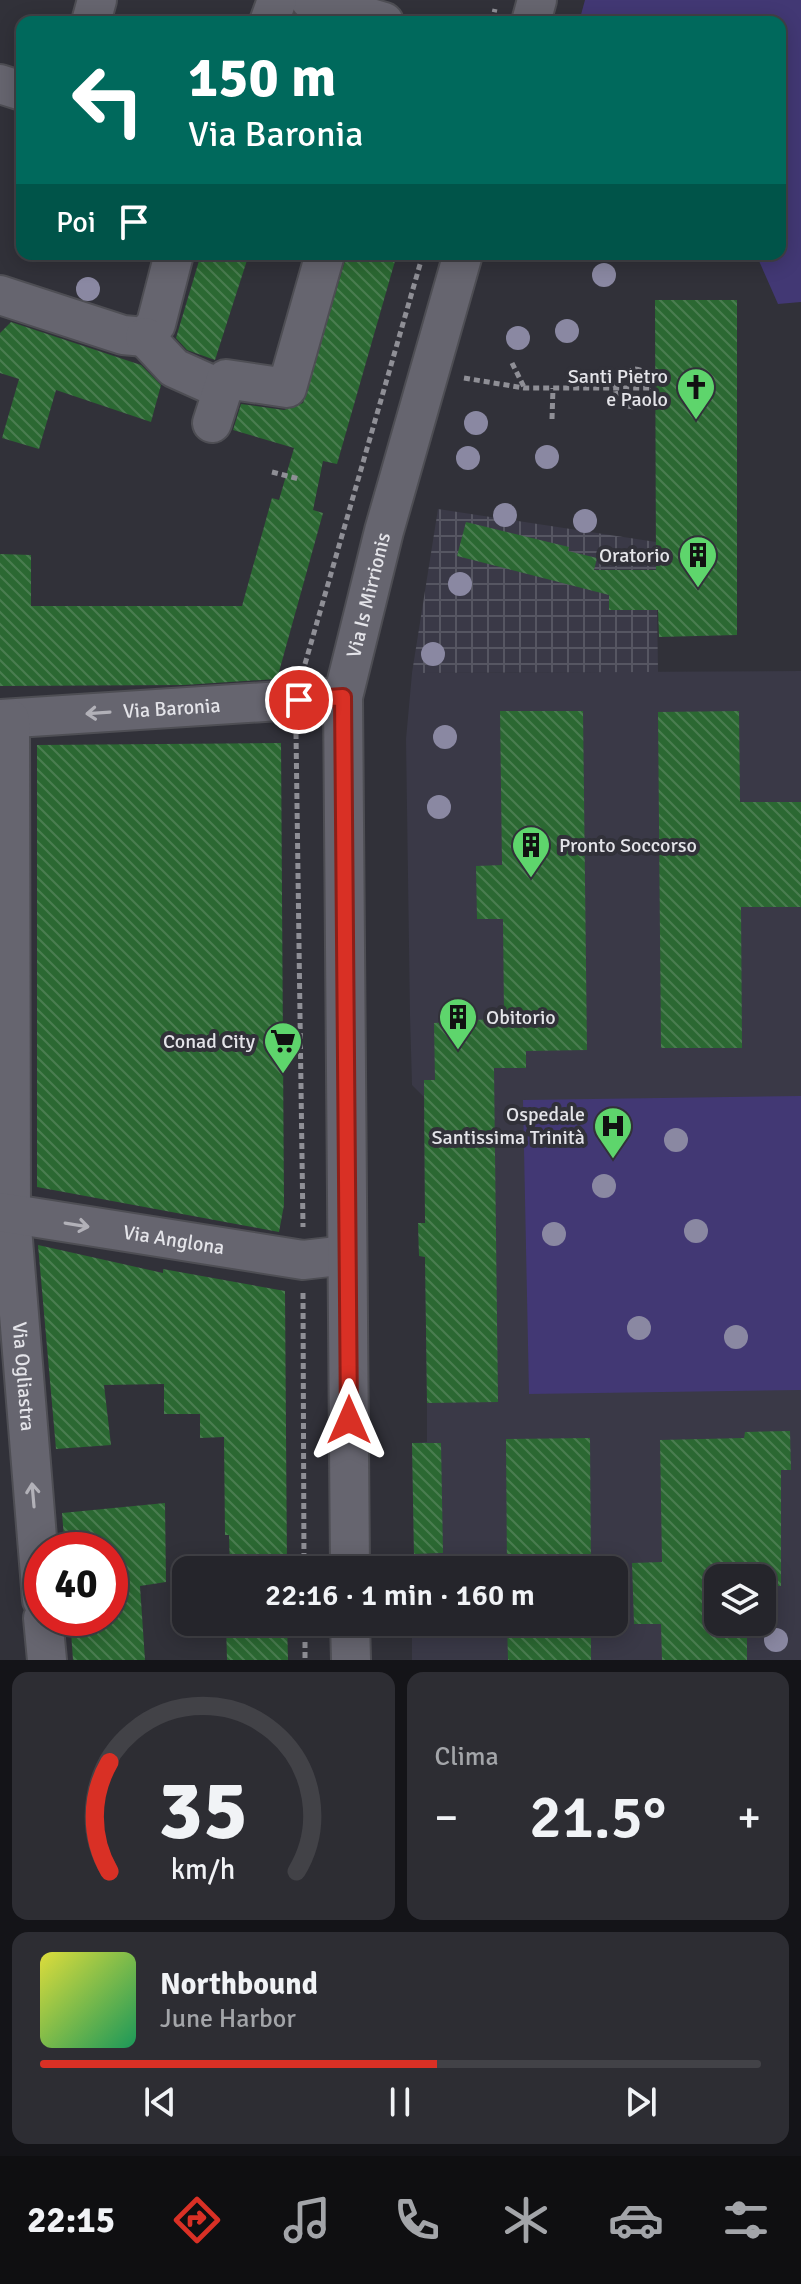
<!DOCTYPE html>
<html lang="it">
<meta charset="utf-8">
<style>
body{margin:0;font-family:Signika,sans-serif;background:#2d2d33;color:#f1f3f6;height:100vh;display:flex;flex-direction:column;font-size:30px;white-space:nowrap}
*{box-sizing:border-box;margin:0}
p{font-size:26px;color:#a3a5a9}
.icon{flex:none;width:44px;height:44px;fill:none;stroke:currentColor;stroke-width:2;stroke-linecap:round;stroke-linejoin:round}
.map{position:relative;height:1660px;overflow:hidden}
.details{display:flex;flex-direction:column;gap:12px;padding:12px;background:#141418;flex:1}
.details>*{flex:none}
.banner{position:absolute;left:16px;top:16px;width:770px;height:244px;border-radius:16px;box-shadow:0 4px 20px #0003,0 0 0 2px #424247;background:#00695c;color:#fff;overflow:hidden}
.controls{position:absolute;left:704px;top:1564px;display:grid;gap:16px}
.controls a{display:grid;place-items:center;width:72px;height:72px;border-radius:16px;background:#25252b;box-shadow:0 4px 20px #0003,0 0 0 2px #424247;font-size:40px}
.speed{position:absolute;left:24px;top:1532px;display:flex;gap:16px;font-size:40px;font-weight:700;text-align:center}
.speed>*{display:grid;place-content:center;width:104px;height:104px;border-radius:50%;background:#25252b;box-shadow:0 4px 20px #0003,0 0 0 2px #424247;line-height:1}
.speed .limit{border:12px solid #d22;background:#fff;color:#111}
.pin{position:absolute;display:grid;place-items:center;width:68px;height:68px;color:#fff;margin:-34px;border:4px solid #fff;border-radius:50%;box-shadow:0 2px 8px #0007}
.me{position:absolute;width:88px;margin:-44px;rotate:0deg;stroke-linejoin:round;filter:drop-shadow(0 0 6px #0008)}
.turn{display:flex;align-items:center;gap:28px;height:168px;padding:0 40px;font-size:36px}
.turn .icon{width:104px;height:104px;stroke-width:2.5}
.turn b{display:block;font-size:56px;line-height:68px}
.then{display:flex;align-items:center;height:76px;padding:0 40px;background:#0003;gap:16px;font-size:30px}
.big{font-size:60px;font-weight:600;line-height:1.1}
.details .card{flex:1;display:flex;flex-direction:column;justify-content:center;gap:12px;min-width:0;padding:0 28px;border-radius:16px;background:#2d2d33}
.details .dial{align-items:center;gap:0}
.dial svg{height:208px;overflow:visible;fill:none;stroke:#424247;stroke-width:7;stroke-linecap:round;text-anchor:middle}
.dial text{fill:#f1f3f6;stroke:none}
.song{display:flex;align-items:center;gap:24px}
.cover{width:96px;height:96px;border-radius:12px;background:linear-gradient(135deg,hsl(60 70% 55%),hsl(150 70% 35%))}
.played{height:8px;border-radius:4px;background:linear-gradient(90deg,#d93025 55%,#424247 55%)}
.keys{display:flex;justify-content:space-around;direction:ltr}
.heat{display:flex;justify-content:space-between;align-items:center;font-size:44px;direction:ltr}
.details .tiles{flex:1;display:grid;gap:12px;grid-template-columns:1fr 1fr}
.card:last-child{grid-column:span 2}
.trip{position:absolute;left:172px;top:1556px;width:456px;height:80px;border-radius:16px;background:#25252b;box-shadow:0 4px 20px #0003,0 0 0 2px #424247;font-weight:600;line-height:80px;text-align:center}
.tabs{display:flex;height:128px;justify-content:space-around;align-items:center;background:#0f0f11;color:#a3a5a9}
.tabs .icon{width:56px;height:56px}
.tabs .active{color:#d93025}
.tabs b{font-size:36px;color:#f1f3f6}
.map>svg:first-child{display:block}
</style>
<div class="map">
<svg width="801" height="1660" viewBox="0 0 801 1660">
<defs>
<pattern id="industrial-grid" width="8" height="8" patternUnits="userSpaceOnUse" patternTransform="scale(2)"><rect width="8" height="8" fill="#3a3947"/><path d="M0 4h8M4 0v8" fill="none" stroke="#565662"/></pattern>
<pattern id="building-back-hatch" width="6" height="6" patternUnits="userSpaceOnUse" patternTransform="scale(2)"><rect width="6" height="6" fill="#2b6832"/><path d="M-1 5l2 2M0 0l6 6M5-1l2 2" fill="none" stroke="#4a7d50"/></pattern>
</defs>
<rect width="100%" height="100%" fill="#313139"/>
<!-- built -->
<path fill="#3a3947" fill-rule="evenodd" d="M 801,671 L 801,1660 L 412,1660 L 412,1622 L 614,1622 L 614,1570 L 414,1570 L 412,1443 L 427,1442 L 427,1403 L 425,1257 L 419,1256 L 418,1223 L 425,1223 L 424,1097 L 412,1085 L 410,1016 L 406,739 L 412,673 ZM 718,1578 L 762,1578 L 762,1622 L 718,1622 Z"/>
<!-- industrial -->
<path fill="url(#industrial-grid)" d="M 438,509 L 656,542 L 658,672 L 412,673 Z"/>
<!-- green -->
<g fill="#423874">
<path d="M 585,0 L 801,0 L 801,302 L 778,304 L 756,254 L 780,254 L 780,22 L 579,22 Z"/>
<path d="M 801,1096 L 801,1390 L 529,1394 L 523,1100 Z"/>
</g>
<!-- building -->
<g fill="url(#building-back-hatch)">
<path d="M 201,254 L 249,254 L 215,360 L 187,350 L 176,338 Z"/>
<path d="M 347,254 L 397,254 L 337,464 L 323,461 L 313,510 L 323,513 L 277,679 L 184,685 L 0,686 L 0,554 L 31,555 L 31,606 L 242,606 L 272,498 L 279,500 L 294,448 L 233,430 L 241,404 L 284,410 L 303,403 Z"/>
<path d="M 655,300 L 737,300 L 737,635 L 659,637 L 658,610 L 609,610 L 609,595 L 457,556 L 466,522 L 569,547 L 568,551 L 597,558 L 594,570 L 656,570 Z"/>
<path d="M 11,322 L 141,365 L 161,385 L 151,422 L 56,390 L 39,449 L 2,438 L 19,379 L 0,373 L 0,333 Z"/>
<path d="M 500,711 L 583,711 L 587,1050 L 526,1051 L 526,1068 L 494,1068 L 498,1402 L 427,1403 L 425,1257 L 419,1256 L 418,1223 L 425,1223 L 424,1080 L 435,1080 L 434,1023 L 504,1018 L 503,919 L 477,919 L 476,866 L 502,865 Z"/>
<path d="M 739,711 L 740,802 L 801,802 L 801,907 L 741,907 L 742,1048 L 661,1048 L 658,712 Z"/>
<path d="M 281,743 L 284,1205 L 279,1232 L 37,1187 L 37,745 Z"/>
<path d="M 38,1245 L 163,1273 L 163,1269 L 285,1291 L 287,1570 L 230,1570 L 229,1535 L 225,1535 L 224,1437 L 200,1438 L 200,1414 L 164,1414 L 164,1384 L 104,1385 L 111,1445 L 56,1449 Z"/>
<path d="M 790,1431 L 791,1470 L 781,1470 L 781,1586 L 762,1586 L 762,1578 L 718,1578 L 718,1622 L 747,1622 L 747,1660 L 662,1660 L 661,1624 L 634,1624 L 632,1563 L 662,1562 L 660,1440 L 744,1438 L 745,1432 Z"/>
<path d="M 590,1438 L 591,1570 L 507,1570 L 506,1439 Z"/>
<path d="M 412,1443 L 441,1443 L 443,1553 L 414,1554 Z"/>
<path d="M 165,1503 L 166,1582 L 140,1586 L 145,1660 L 73,1660 L 70,1618 L 110,1618 L 110,1550 L 65,1550 L 62,1513 Z"/>
<path d="M 226,1622 L 287,1622 L 288,1660 L 227,1660 Z"/>
<path d="M 507,1622 L 591,1622 L 591,1660 L 508,1660 Z"/>
</g>
<g fill="none" stroke-linecap="round" stroke-linejoin="round">
<!-- minor casing -->
<g stroke="#4e4e54" stroke-width="42">
<g id="minor">
<path d="M 310,0 L 384,22"/>
<path d="M 91,22 L 97,0"/>
<path d="M 269,22 L 277,0"/>
<path d="M 531,22 L 537,0"/>
<path d="M 0,84 L 22,91"/>
<path d="M 0,295 L 123,335 L 145,337 L 156,324 L 174,254"/>
<path d="M 145,337 L 174,368 L 223,390"/>
<path d="M 212,423 L 226,379 L 287,388 L 325,254"/>
<path id="s1" d="M 0,719 L 343,697"/>
<path id="s2" d="M 10,719 L 11,1215 L 42,1600"/>
<path id="s3" d="M 0,1212 L 303,1260 L 347,1255"/>
<path id="s4" d="M 350,1570 L 343,697 L 384,531 L 463,254"/>
<path d="M 43,1618 L 47,1660"/>
<path d="M 350,1622 L 351,1660"/>
</g>
</g>
<!-- path -->
<g stroke="#8f8f96" stroke-width="5" stroke-dasharray="6 4" stroke-linecap="butt">
<path d="M 492,22 L 495,9"/>
<path d="M 512,363 L 524,387"/>
<circle cx="634" cy="388" r="19"/>
<path d="M 464,378 L 524,388 L 652,388"/>
<path d="M 552,419 L 553,388"/>
<path d="M 272,472 L 299,479"/>
<path d="M 305,664 L 423,254"/>
<path d="M 296,733 L 303,1227"/>
<path d="M 303,1293 L 304,1570"/>
<path d="M 305,1622 L 305,1660"/>
</g>
<!-- minor -->
<use href="#minor" stroke="#66656f" stroke-width="38"/>
</g>
<!-- trees -->
<g fill="#8a88a2">
<circle cx="604" cy="275" r="12"/>
<circle cx="88" cy="289" r="12"/>
<circle cx="567" cy="331" r="12"/>
<circle cx="518" cy="338" r="12"/>
<circle cx="476" cy="423" r="12"/>
<circle cx="547" cy="457" r="12"/>
<circle cx="468" cy="458" r="12"/>
<circle cx="505" cy="515" r="12"/>
<circle cx="585" cy="521" r="12"/>
<circle cx="460" cy="584" r="12"/>
<circle cx="433" cy="654" r="12"/>
<circle cx="445" cy="737" r="12"/>
<circle cx="439" cy="807" r="12"/>
<circle cx="676" cy="1140" r="12"/>
<circle cx="604" cy="1186" r="12"/>
<circle cx="696" cy="1231" r="12"/>
<circle cx="554" cy="1234" r="12"/>
<circle cx="639" cy="1328" r="12"/>
<circle cx="736" cy="1337" r="12"/>
<circle cx="776" cy="1640" r="12"/>
</g>
<!-- one-way arrows -->
<defs><path id="oneway-shaft" d="M-6 0H5M1.5-3L5.5 0L1.5 3" fill="none" stroke-width="1.6" stroke-linecap="round" stroke-linejoin="round" transform="scale(2)"/></defs>
<g stroke="#b2b1b8">
<use href="#oneway-shaft" transform="translate(98 713) rotate(176)"/>
<use href="#oneway-shaft" transform="translate(77 1225) rotate(9)"/>
<use href="#oneway-shaft" transform="translate(33 1495) rotate(-95)"/>
</g>
<g fill="none" stroke-linecap="round" stroke-linejoin="round">
<!-- route casing -->
<g stroke="#8d1f18" stroke-width="20">
<path id="route" d="M 299,700 L 343,697 L 349,1420"/>
</g>
<!-- route -->
<use href="#route" stroke="#d93025" stroke-width="14"/>
</g>
<!-- icons -->
<defs>
<g id="church-pin" transform="scale(2)"><path d="M0 17L-7.5 6A9.5 9.5 0 1 1 7.5 6Z" fill="#5ed56c" stroke="#313139"/><path d="M-1.2-6h2.4v3.5h3.3v2.4h-3.3V6h-2.4V-.1h-3.3v-2.4h3.3Z" fill="#111"/></g>
<g id="building-pin" transform="scale(2)"><path d="M0 17L-7.5 6A9.5 9.5 0 1 1 7.5 6Z" fill="#5ed56c" stroke="#313139"/><path d="M-4-6H4V6H1V3H-1V6H-4ZM-2.5-4.3h1.7v1.8h-1.7ZM.8-4.3h1.7v1.8H.8ZM-2.5-1h1.7V.8h-1.7ZM.8-1h1.7V.8H.8Z" fill="#111"/></g>
<g id="supermarket-pin" transform="scale(2)"><path d="M0 17L-7.5 6A9.5 9.5 0 1 1 7.5 6Z" fill="#5ed56c" stroke="#313139"/><path d="M-6-5.5h2.5l.6 2H6L4.5 2H-2.5L-4.4-4H-6ZM-1.5 3.2a1.3 1.3 0 1 0 .1 0ZM3 3.2a1.3 1.3 0 1 0 .1 0Z" fill="#111"/></g>
<g id="hospital-pin" transform="scale(2)"><path d="M0 17L-7.5 6A9.5 9.5 0 1 1 7.5 6Z" fill="#5ed56c" stroke="#313139"/><path d="M-5-5h3v3.5h4V-5h3V5h-3V1.5h-4V5h-3Z" fill="#111"/></g>
</defs>
<g fill-rule="evenodd">
<use href="#church-pin" x="696" y="387"/>
<use href="#building-pin" x="698" y="555"/>
<use href="#building-pin" x="531" y="845"/>
<use href="#building-pin" x="458" y="1017"/>
<use href="#supermarket-pin" x="283" y="1041"/>
<use href="#hospital-pin" x="613" y="1126"/>
</g>
<g text-anchor="middle" stroke-width="8" stroke-linejoin="round" paint-order="stroke">
<!-- poi labels -->
<g font-size="20" fill="#e4e4e9" stroke="#313139" text-anchor="end">
<text x="668" y="383">Santi Pietro<tspan x="668" dy="23">e Paolo</tspan></text>
<text x="670" y="562">Oratorio</text>
<text x="559" y="852" text-anchor="start">Pronto Soccorso</text>
<text x="486" y="1024" text-anchor="start">Obitorio</text>
<text x="255" y="1048">Conad City</text>
<text x="585" y="1121">Ospedale<tspan x="585" dy="23">Santissima Trinità</tspan></text>
</g>
<!-- street labels -->
<g font-size="20" fill="#e4e4e9" stroke="#313139">
<text dy="7" stroke="none"><textPath href="#s4" startOffset="978">Via Is Mirrionis</textPath></text>
<text dy="7" stroke="none"><textPath href="#s1" startOffset="172">Via Baronia</textPath></text>
<text dy="7" stroke="none"><textPath href="#s3" startOffset="176">Via Anglona</textPath></text>
<text dy="7" stroke="none"><textPath href="#s2" startOffset="658">Via Ogliastra</textPath></text>
</g>
</g>
</svg>
<div class="controls">
<a><svg class="icon" aria-label="layers" viewBox="0 0 24 24"><path d="M12 4l9 5-9 5-9-5zM3 14l9 5 9-5"/></svg></a>
</div>
<div class="speed"><div class="limit">40</div></div>
<div class="pin" style="left:299px;top:700px;background:#d93025"><svg class="icon" aria-label="arrive" viewBox="0 0 24 24"><path d="M6 21V4h12l-3 4 3 4H6"/></svg></div>
<svg class="me" style="left:349px;top:1420px" viewBox="-20 -20 40 40"><path d="M0-17L14 15 0 8-14 15z" fill="#d93025" stroke="#fff" stroke-width="4"/></svg>
<div class="trip">22:16 · 1 min · 160 m</div>
<div class="banner">
<div class="turn"><svg class="icon" aria-label="left" viewBox="0 0 24 24"><path d="M17 20v-9H6M10 6l-5 5 5 5"/></svg><div><b>150 m</b>Via Baronia</div></div>
<div class="then">Poi<svg class="icon" aria-label="arrive" viewBox="0 0 24 24"><path d="M6 21V4h12l-3 4 3 4H6"/></svg></div>
</div>
</div>
<section class="details">
<div class="tiles">
<div class="card dial"><svg viewBox="0 0 100 80">
<path d="M14 69A42 42 0 1 1 86 69"/>
<path d="M14 69A42 42 0 0 1 14 27" stroke="#d93025"/>
<text x="50" y="56" font-size="32" font-weight="700">35</text>
<text x="50" y="72" font-size="11">km/h</text>
</svg></div>
<div class="card"><p>Clima</p>
<div class="heat"><a>−</a><b class="big">21.5°</b><a>+</a></div>
</div>
<div class="card">
<div class="song"><i class="cover"></i><div><b>Northbound</b><p>June Harbor</p></div></div>
<div class="played"></div>
<div class="keys"><svg class="icon" aria-label="previous" viewBox="0 0 24 24"><path d="M18 5L8 12l10 7zM5 5v14"/></svg><svg class="icon" aria-label="pause" viewBox="0 0 24 24"><path d="M8 5v14M16 5v14"/></svg><svg class="icon" aria-label="next" viewBox="0 0 24 24"><path d="M6 5l10 7-10 7zM19 5v14"/></svg></div>
</div>
</div>
</section>
<nav class="tabs">
<b>22:15</b>
<svg class="icon active" aria-label="directions" viewBox="0 0 24 24"><path d="M12 3l9 9-9 9-9-9zM9 14v-3h6M13 9l2 2-2 2"/></svg>
<svg class="icon" aria-label="music" viewBox="0 0 24 24"><path d="M9 18V5l10-2v13"/><circle cx="6" cy="18" r="3"/><circle cx="16" cy="16" r="3"/></svg>
<svg class="icon" aria-label="phone" viewBox="0 0 24 24"><path d="M5 4h4l2 5-3 2q2 4 5 5l2-3 5 2v4C11 20 4 13 5 4z"/></svg>
<svg class="icon" aria-label="climate" viewBox="0 0 24 24"><path d="M12 3v18M4 7l16 10M4 17L20 7"/></svg>
<svg class="icon" aria-label="car" viewBox="0 0 24 24"><path d="M5 17H2v-5l4-1 3-4h7l3 4 3 1v5h-3M9 17h6M6 11h13"/><circle cx="7" cy="17" r="2"/><circle cx="17" cy="17" r="2"/></svg>
<svg class="icon" aria-label="filters" viewBox="0 0 24 24"><path d="M4 7h16M4 17h16"/><circle cx="9" cy="7" r="2"/><circle cx="15" cy="17" r="2"/></svg>
</nav>
